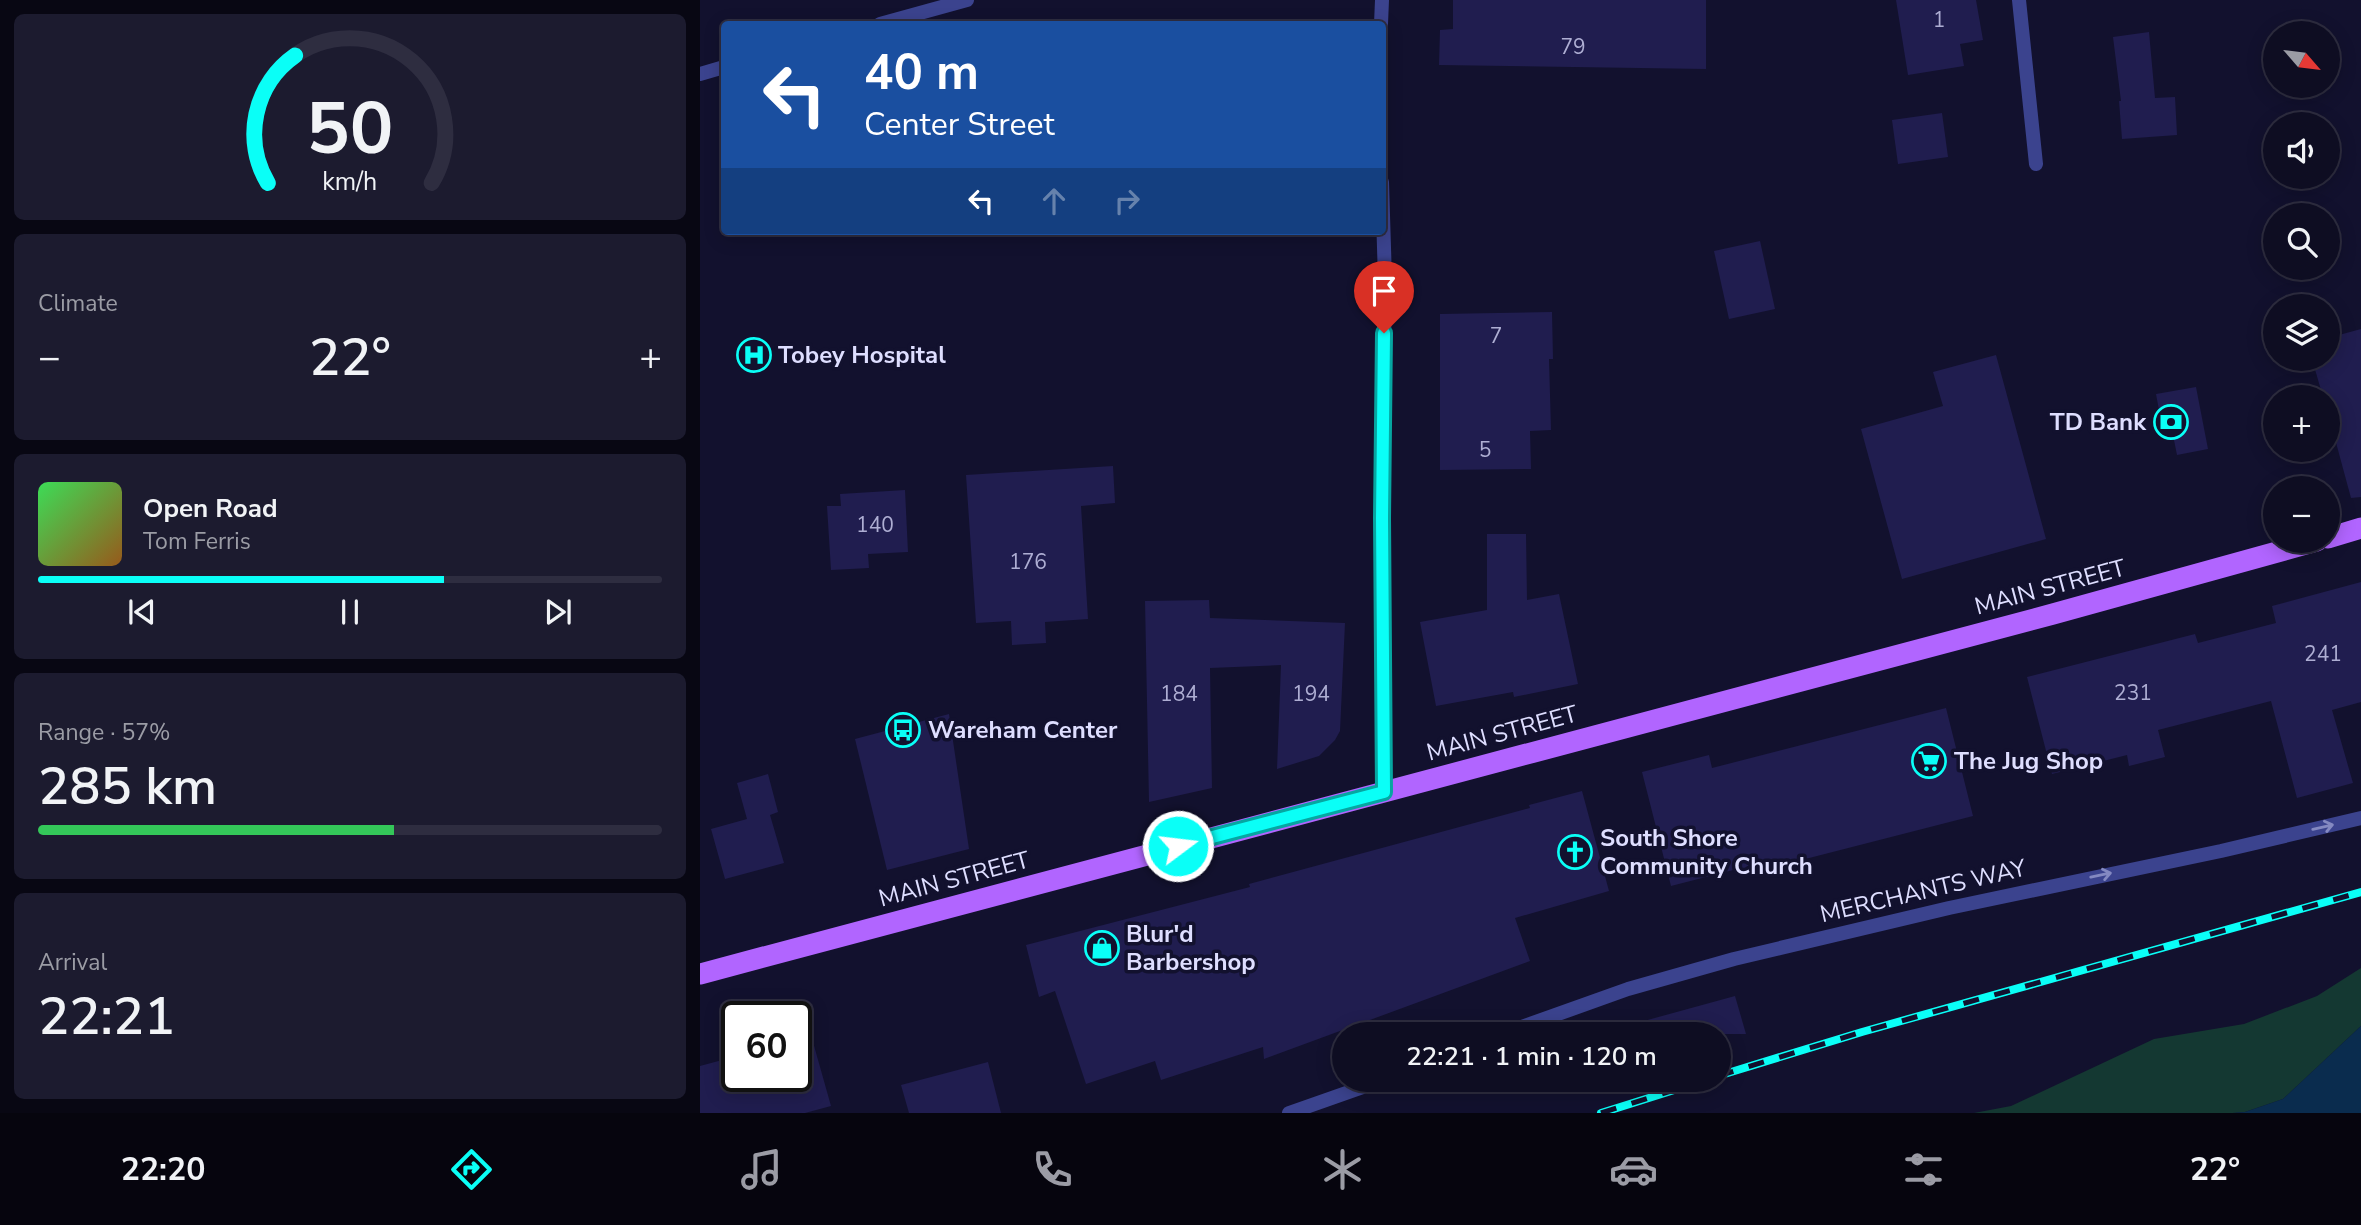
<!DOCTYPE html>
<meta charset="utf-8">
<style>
body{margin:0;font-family:"Nunito Sans",sans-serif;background:#1c1b2f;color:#f1f3f6;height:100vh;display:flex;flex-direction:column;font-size:26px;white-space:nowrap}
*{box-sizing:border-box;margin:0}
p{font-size:23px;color:#9b9ca5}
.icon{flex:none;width:38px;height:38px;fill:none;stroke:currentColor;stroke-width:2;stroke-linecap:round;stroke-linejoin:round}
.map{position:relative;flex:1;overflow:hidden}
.sheet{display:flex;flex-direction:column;gap:14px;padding:14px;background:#080713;width:700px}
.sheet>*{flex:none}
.top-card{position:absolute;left:21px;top:21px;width:665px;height:214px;border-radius:7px;box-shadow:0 4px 18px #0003,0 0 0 2px #2e2d40;background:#1a4fa0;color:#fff;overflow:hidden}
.needle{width:46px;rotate:118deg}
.fabs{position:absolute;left:1563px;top:21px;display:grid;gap:14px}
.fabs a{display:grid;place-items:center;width:77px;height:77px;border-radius:50%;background:#0e0d22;box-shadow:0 4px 18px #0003,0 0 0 2px #2e2d40;font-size:35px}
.speed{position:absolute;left:21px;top:1001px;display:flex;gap:14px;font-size:35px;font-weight:700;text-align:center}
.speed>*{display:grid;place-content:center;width:91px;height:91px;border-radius:50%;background:#0e0d22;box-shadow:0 4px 18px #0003,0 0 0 2px #2e2d40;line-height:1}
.speed .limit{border:4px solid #111;border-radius:10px;background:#fff;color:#111}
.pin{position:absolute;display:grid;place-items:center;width:60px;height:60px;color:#fff;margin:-72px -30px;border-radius:50% 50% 50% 0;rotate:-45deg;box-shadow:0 0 7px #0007}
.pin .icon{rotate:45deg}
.me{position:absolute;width:77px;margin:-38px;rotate:75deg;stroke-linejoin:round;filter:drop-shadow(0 0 5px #0008)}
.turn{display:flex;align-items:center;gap:24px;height:147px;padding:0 28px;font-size:32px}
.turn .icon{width:91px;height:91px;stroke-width:2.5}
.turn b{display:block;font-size:49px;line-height:60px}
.lanes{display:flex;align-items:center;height:66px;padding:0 28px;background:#0003;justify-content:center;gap:35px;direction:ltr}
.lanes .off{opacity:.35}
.big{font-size:52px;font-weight:600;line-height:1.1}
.sheet .card{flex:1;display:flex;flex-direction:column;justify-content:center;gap:10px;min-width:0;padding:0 24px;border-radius:10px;background:#1c1b2f}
.sheet .dial{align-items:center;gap:0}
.dial svg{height:182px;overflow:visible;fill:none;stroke:#2e2d40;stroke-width:7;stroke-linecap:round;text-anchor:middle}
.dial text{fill:#f1f3f6;stroke:none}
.song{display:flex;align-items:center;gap:21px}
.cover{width:84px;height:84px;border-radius:10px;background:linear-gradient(135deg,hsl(130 70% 55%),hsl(30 70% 35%))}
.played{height:7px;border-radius:4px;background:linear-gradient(90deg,#0afff7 65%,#2e2d40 65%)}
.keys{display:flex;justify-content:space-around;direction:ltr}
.heat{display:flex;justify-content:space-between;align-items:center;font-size:38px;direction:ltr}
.charge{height:10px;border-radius:5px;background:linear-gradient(90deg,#34c759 57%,#2e2d40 0)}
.trip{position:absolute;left:632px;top:1022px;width:399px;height:70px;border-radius:35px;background:#0e0d22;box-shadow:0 4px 18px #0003,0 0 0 2px #2e2d40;font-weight:600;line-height:70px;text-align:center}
.tab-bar{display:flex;height:112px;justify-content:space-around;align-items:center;background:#06050e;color:#9b9ca5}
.tab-bar .icon{width:49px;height:49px}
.tab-bar .selected{color:#0afff7}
.tab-bar b{font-size:32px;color:#f1f3f6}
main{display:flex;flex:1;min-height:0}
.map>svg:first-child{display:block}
</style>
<main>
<section class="sheet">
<div class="card dial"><svg viewBox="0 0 100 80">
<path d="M14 69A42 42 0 1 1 86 69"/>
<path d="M14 69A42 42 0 0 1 26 13" stroke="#0afff7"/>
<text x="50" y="56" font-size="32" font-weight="700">50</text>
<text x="50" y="72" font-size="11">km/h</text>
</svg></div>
<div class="card"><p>Climate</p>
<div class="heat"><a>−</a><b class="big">22°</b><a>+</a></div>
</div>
<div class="card">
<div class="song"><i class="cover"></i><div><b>Open Road</b><p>Tom Ferris</p></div></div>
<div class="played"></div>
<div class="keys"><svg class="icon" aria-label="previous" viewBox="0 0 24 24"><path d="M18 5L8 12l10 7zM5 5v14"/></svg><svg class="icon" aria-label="pause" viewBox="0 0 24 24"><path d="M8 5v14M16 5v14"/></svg><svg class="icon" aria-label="next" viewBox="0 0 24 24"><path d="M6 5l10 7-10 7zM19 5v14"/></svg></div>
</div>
<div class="card"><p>Range · 57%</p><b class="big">285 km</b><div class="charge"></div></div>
<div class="card"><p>Arrival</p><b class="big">22:21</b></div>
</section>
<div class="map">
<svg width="1661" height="1113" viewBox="0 0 1661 1113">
<rect width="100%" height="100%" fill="#12112e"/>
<!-- green -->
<path fill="#143832" d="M 1661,968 L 1661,1026 L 1583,1099 L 1545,1112 L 1533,1113 L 1274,1113 L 1311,1106 L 1454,1039 L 1544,1024 L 1617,996 Z"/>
<!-- water -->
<path fill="#0a2c4e" d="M 1661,1026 L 1661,1113 L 1533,1113 L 1545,1112 L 1583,1099 Z"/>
<!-- building -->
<g fill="#201d4f">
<path d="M 753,0 L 1006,0 L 1006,69 L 739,65 L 740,30 L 753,29 Z"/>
<path d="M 1196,0 L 1276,0 L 1283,40 L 1260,44 L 1264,66 L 1208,75 Z"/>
<path d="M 1449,32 L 1455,98 L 1475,97 L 1477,135 L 1422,139 L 1419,101 L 1421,101 L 1413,37 Z"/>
<path d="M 1242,113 L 1248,157 L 1198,164 L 1192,120 Z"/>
<path d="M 1060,241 L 1075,309 L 1029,319 L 1014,251 Z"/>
<path d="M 852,312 L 853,359 L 849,359 L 851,430 L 830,431 L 831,469 L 740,470 L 740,314 Z"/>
<path d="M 1661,329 L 1661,497 L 1651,498 L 1628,413 L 1628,397 L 1623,397 L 1612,359 L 1628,359 L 1628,338 Z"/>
<path d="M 1296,355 L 1346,539 L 1202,579 L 1161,429 L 1243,406 L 1233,372 Z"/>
<path d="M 1496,387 L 1508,449 L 1477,455 L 1473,435 L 1464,437 L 1456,394 Z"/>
<path d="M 413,466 L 415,503 L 381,506 L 388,619 L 345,622 L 346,643 L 312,645 L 311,621 L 276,623 L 266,475 Z"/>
<path d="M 205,490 L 208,552 L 168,554 L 169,568 L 131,570 L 127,506 L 141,506 L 140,494 Z"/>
<path d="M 787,534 L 826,534 L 827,600 L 859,594 L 878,684 L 814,697 L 813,692 L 736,706 L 720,622 L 787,610 Z"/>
<path d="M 1661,582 L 1661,702 L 1632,710 L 1653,783 L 1597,798 L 1571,701 L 1458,730 L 1465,757 L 1429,766 L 1427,755 L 1352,774 L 1327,677 L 1495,634 L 1498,643 L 1576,623 L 1572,606 Z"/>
<path d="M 509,600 L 510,618 L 645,623 L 640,731 L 635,740 L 619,756 L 577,769 L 581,665 L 510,668 L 512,788 L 449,802 L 445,601 Z"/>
<path d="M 1246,708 L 1273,816 L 1039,876 L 1037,869 L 971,886 L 942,772 L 1009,755 L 1012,768 Z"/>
<path d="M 249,714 L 269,849 L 187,870 L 155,739 Z"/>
<path d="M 68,774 L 78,812 L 70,815 L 84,863 L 25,879 L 11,829 L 47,819 L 37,783 Z"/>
<path d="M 882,791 L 909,891 L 815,918 L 830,961 L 564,1059 L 563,1047 L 461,1080 L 455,1061 L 386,1084 L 355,991 L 339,997 L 326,945 L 550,887 L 549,884 L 830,808 L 829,805 Z"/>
<path d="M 1035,996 L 1046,1034 L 935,1034 L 933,1024 Z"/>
<path d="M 111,1035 L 131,1106 L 105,1113 L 0,1113 L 0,1066 L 37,1056 L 37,1076 L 96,1076 L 96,1039 Z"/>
<path d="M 288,1062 L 301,1113 L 209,1113 L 201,1085 Z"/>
</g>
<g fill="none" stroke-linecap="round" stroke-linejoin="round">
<!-- street -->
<g stroke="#3b438e" stroke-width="14">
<path d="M 1319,0 L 1336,164"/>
<path d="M 180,24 L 267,0"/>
<path d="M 681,24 L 682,0"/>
<path d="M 0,74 L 24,67"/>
<path d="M 682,182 L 685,280 L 682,518 L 684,792"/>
<path d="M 802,1034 L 928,989 L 1034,959 L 1249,908 L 1521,851 L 1661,818"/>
<path d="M 589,1113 L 683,1080"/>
</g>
<!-- primary -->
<g stroke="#b165ff" stroke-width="21">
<path d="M 1628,538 L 1661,528"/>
<path d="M 0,974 L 1353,614 L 1617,541"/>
</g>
<!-- rail casing -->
<g stroke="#0afff7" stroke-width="8">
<g id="rail">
<path d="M 1018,1076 L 1162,1032 L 1661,892"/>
<path d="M 901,1113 L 1006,1080"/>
</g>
</g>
<!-- rail -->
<use href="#rail" stroke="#12112e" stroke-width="5" stroke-dasharray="16" stroke-linecap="butt"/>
</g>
<!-- one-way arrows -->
<defs><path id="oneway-shaft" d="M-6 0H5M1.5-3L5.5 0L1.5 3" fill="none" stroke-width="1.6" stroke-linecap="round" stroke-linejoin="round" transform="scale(1.75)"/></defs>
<g stroke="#8489c1">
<use href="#oneway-shaft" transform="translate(1623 827) rotate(-13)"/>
<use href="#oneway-shaft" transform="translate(1401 875) rotate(-12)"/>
</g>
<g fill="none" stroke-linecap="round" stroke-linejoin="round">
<!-- route casing -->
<g stroke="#06a6a1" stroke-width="18">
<path id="route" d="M 478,846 L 684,792 L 682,518 L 684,333"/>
</g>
<!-- route -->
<use href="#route" stroke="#0afff7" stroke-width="12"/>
</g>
<!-- icons -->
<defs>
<g id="hospital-ring" transform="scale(1.75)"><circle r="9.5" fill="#12112e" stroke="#0afff7" stroke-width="1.5"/><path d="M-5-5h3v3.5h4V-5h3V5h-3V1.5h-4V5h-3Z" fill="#0afff7"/></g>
<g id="bank-ring" transform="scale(1.75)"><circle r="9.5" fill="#12112e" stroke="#0afff7" stroke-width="1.5"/><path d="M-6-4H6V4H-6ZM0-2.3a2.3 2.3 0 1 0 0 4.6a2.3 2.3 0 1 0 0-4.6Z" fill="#0afff7"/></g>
<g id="bus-ring" transform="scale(1.75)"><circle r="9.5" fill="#12112e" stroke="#0afff7" stroke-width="1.5"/><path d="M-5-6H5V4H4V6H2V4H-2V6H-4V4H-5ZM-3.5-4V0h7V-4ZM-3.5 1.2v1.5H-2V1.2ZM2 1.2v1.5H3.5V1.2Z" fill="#0afff7"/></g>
<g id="supermarket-ring" transform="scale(1.75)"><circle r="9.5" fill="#12112e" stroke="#0afff7" stroke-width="1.5"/><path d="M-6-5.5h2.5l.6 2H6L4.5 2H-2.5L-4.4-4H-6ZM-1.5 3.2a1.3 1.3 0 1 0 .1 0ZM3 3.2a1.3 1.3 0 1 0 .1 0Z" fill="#0afff7"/></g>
<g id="church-ring" transform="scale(1.75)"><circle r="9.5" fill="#12112e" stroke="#0afff7" stroke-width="1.5"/><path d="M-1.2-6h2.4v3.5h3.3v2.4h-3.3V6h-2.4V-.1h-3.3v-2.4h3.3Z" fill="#0afff7"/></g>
<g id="shop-ring" transform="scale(1.75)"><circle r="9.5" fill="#12112e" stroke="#0afff7" stroke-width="1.5"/><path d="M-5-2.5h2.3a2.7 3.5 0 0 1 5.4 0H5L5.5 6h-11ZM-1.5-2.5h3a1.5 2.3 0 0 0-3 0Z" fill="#0afff7"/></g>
</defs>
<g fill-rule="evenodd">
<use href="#hospital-ring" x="54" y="355"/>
<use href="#bank-ring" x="1471" y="422"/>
<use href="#bus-ring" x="203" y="730"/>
<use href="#supermarket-ring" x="1229" y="761"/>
<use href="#church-ring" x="875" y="852"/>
<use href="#shop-ring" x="402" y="948"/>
</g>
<g text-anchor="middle" stroke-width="7" stroke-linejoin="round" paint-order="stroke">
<!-- number labels -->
<g font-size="21" fill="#aeaed3">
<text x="1239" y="27">1</text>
<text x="873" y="54">79</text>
<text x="796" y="343">7</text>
<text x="785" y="457">5</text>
<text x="175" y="532">140</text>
<text x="328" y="569">176</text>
<text x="1623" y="661">241</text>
<text x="1433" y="700">231</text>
<text x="479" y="701">184</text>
<text x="611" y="701">194</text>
</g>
<!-- poi labels -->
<g font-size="24" font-weight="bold" fill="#dedeff" stroke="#12112e" text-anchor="start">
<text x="78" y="363">Tobey Hospital</text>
<text x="1446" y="430" text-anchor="end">TD Bank</text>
<text x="228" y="738">Wareham Center</text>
<text x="1254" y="769">The Jug Shop</text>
<text x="900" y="846">South Shore<tspan x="900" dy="28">Community Church</tspan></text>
<text x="426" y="942">Blur'd<tspan x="426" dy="28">Barbershop</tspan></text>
</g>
<!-- street labels -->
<g font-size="24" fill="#dedeff" stroke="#12112e">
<text transform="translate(1350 587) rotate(-15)" y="8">MAIN STREET</text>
<text transform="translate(802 733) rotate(-15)" y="8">MAIN STREET</text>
<text transform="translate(254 879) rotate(-15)" y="8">MAIN STREET</text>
<text transform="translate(1223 891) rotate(-13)" y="8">MERCHANTS WAY</text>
</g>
</g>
</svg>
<div class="fabs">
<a><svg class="needle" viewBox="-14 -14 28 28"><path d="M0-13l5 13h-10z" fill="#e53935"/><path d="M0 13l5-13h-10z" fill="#9b9ca5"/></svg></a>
<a><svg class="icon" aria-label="sound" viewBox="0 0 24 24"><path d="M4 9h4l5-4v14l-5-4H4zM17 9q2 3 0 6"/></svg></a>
<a><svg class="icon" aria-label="search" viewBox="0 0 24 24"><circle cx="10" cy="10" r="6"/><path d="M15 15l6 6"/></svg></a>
<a><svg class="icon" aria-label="layers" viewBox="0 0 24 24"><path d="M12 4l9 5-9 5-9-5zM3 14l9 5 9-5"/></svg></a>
<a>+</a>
<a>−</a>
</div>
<div class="speed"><div class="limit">60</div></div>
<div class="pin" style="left:684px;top:333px;background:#d93025"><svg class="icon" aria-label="arrive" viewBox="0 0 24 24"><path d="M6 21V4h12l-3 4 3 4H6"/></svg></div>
<svg class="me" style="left:478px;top:846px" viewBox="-20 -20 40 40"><circle r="17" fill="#0afff7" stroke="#fff" stroke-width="3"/><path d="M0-11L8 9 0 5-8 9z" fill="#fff"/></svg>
<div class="trip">22:21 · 1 min · 120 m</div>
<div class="top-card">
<div class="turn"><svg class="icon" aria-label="left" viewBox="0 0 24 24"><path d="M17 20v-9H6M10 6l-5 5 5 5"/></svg><div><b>40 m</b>Center Street</div></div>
<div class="lanes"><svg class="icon" aria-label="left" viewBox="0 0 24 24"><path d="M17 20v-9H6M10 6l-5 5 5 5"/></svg><svg class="icon off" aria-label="ahead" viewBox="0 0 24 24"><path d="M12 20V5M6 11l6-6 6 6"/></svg><svg class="icon off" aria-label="right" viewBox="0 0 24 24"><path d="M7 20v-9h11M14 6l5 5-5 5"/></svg></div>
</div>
</div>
</main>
<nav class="tab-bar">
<b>22:20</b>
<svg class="icon selected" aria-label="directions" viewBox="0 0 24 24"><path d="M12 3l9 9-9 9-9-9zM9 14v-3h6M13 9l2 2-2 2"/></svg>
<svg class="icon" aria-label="music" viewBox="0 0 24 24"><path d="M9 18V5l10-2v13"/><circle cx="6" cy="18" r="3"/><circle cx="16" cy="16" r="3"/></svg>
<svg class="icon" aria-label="phone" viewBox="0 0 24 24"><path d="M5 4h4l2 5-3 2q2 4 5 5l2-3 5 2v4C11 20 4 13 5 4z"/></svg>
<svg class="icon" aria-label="climate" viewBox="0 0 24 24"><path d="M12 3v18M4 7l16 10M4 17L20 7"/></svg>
<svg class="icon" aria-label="car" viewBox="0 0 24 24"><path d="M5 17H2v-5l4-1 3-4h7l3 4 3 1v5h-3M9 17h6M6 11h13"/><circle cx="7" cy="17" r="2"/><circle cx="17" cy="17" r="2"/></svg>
<svg class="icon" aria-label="filters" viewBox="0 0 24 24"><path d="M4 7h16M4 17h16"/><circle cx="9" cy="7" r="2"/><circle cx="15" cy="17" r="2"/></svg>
<b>22°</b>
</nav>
